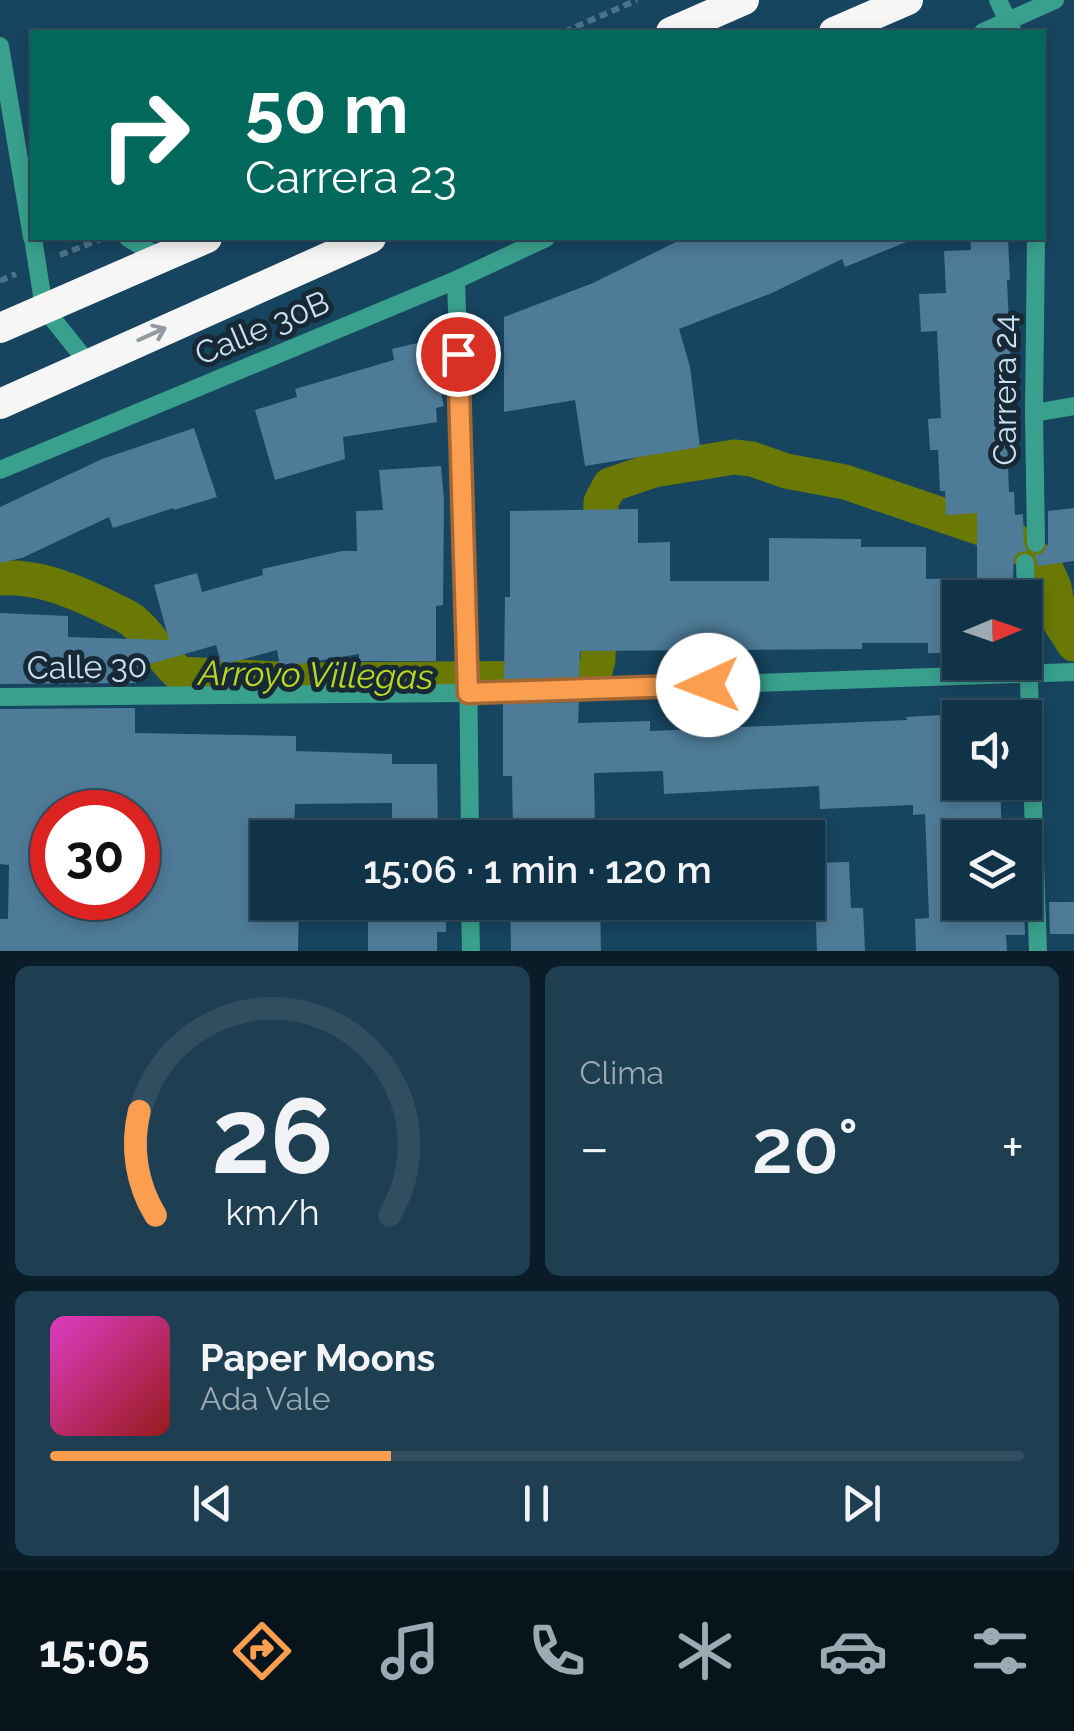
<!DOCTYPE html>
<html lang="es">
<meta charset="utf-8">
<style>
body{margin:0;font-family:Raleway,sans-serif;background:#1e3f52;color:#f1f3f6;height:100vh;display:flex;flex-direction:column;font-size:38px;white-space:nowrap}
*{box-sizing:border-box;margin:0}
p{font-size:32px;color:#9caab4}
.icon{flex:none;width:55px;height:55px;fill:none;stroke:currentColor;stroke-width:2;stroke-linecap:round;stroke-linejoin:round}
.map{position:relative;height:951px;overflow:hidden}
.sheet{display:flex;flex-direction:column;gap:15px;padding:15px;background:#091c27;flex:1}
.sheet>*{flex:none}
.banner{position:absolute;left:30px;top:30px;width:1015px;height:210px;border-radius:0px;box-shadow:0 5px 15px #0003,0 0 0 2px #304e60;background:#00695c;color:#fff;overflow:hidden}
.needle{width:65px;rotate:88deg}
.buttons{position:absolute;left:942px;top:580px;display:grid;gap:20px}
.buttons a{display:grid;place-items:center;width:100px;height:100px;border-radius:0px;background:#113347;box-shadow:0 5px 15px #0003,0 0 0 2px #304e60;font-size:50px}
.speed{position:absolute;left:30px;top:790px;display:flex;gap:20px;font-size:50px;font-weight:700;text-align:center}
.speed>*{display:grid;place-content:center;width:130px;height:130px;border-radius:50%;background:#113347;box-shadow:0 5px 15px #0003,0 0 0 2px #304e60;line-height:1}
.speed .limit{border:15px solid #d22;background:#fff;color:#111}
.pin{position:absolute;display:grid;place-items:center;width:85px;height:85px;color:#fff;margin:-42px;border:5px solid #fff;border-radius:50%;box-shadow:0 2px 10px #0007}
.me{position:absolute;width:110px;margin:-55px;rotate:268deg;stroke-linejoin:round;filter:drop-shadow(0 0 8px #0008)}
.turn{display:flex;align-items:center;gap:35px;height:210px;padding:0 50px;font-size:45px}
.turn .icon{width:130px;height:130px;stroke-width:2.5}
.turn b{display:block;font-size:70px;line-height:85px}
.big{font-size:75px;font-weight:600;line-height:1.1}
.sheet .card{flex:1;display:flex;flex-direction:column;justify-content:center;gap:15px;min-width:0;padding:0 35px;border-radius:15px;background:#1e3f52}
.sheet .dial{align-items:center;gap:0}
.dial svg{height:260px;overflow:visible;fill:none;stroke:#304e60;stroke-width:7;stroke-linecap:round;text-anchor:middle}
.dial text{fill:#f1f3f6;stroke:none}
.song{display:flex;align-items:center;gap:30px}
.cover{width:120px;height:120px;border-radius:15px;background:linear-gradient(135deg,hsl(310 70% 55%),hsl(0 70% 35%))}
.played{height:10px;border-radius:5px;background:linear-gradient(90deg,#fb9e50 35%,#304e60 35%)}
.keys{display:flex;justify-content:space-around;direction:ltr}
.heat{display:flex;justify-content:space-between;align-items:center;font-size:55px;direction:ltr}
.sheet .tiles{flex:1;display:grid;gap:15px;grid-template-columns:1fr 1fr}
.card:last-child{grid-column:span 2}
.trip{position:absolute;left:250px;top:820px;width:575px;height:100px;border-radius:0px;background:#113347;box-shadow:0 5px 15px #0003,0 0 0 2px #304e60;font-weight:600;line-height:100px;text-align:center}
.dock{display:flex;height:160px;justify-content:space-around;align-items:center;background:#07141c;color:#9caab4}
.dock .icon{width:70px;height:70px}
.dock .current{color:#fb9e50}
.dock b{font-size:45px;color:#f1f3f6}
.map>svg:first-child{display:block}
</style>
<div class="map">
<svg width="1074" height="951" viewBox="0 0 1074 951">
<rect width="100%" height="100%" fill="#17445f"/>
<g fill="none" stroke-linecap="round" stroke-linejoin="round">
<!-- canal -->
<path stroke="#697904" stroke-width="35" d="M 0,578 C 39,576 71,590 105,606 C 114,611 126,615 133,621 C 152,636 161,659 180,674 L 299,680 L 584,678 L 595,671 L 598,660 L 601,502 L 610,485 L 654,470 L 734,457 L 752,459 L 786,471 L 845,482 L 1013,539 L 1045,567 L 1054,587 L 1061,624 L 1074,644"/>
</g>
<!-- building -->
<g fill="#4e7b98" fill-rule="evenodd">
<path d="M 684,238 L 916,238 L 845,267 L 842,259 L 772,293 L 679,329 L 690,367 L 700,447 L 585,466 L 575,400 L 504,412 L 504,317 L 593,283 Z"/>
<path d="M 970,238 L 1008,238 L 1010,280 L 1007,280 L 1011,371 L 1004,371 L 1009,492 L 1014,492 L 1015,515 L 1023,514 L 1024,543 L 1027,551 L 1019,552 L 1014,558 L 1012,598 L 977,598 L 977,513 L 946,515 L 945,491 L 940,491 L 938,450 L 930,450 L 928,419 L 941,418 L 937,331 L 921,332 L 919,294 L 946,293 L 944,251 L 971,250 Z"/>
<path d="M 430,340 L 444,406 L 436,408 L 437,422 L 343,437 L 345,459 L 275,480 L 255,410 L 297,397 L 295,389 L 394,360 L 392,349 Z"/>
<path d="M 194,428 L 217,497 L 174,510 L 173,508 L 113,528 L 109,517 L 22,558 L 0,563 L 0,507 L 102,459 Z"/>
<path d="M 441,466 L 444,500 L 443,605 L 436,606 L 436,661 L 359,661 L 359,654 L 280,667 L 277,650 L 222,665 L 216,645 L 136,668 L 136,683 L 0,684 L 0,613 L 68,616 L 68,637 L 169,640 L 154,585 L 197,573 L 202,592 L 263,575 L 262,569 L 342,551 L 357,551 L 356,511 L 383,510 L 379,470 Z"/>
<path d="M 1074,508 L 1074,561 L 1038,566 L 1035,555 L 1043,553 L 1048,544 L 1048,511 Z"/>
<path d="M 638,509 L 638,543 L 670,542 L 670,581 L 769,581 L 769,538 L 861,539 L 861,547 L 926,547 L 926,579 L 960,578 L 960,653 L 928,653 L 928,643 L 862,643 L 862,649 L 580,651 L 579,677 L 504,679 L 505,597 L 510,597 L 510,511 Z"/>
<path d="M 579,702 L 578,723 L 650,721 L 650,731 L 907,720 L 906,717 L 960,714 L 960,782 L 1000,782 L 1002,838 L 960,838 L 960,902 L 1024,902 L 1025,935 L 1006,935 L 1007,951 L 916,951 L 915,919 L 929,918 L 925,814 L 913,815 L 913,805 L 820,809 L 819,786 L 664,794 L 663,771 L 594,773 L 595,828 L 513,829 L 512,776 L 503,776 L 503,704 Z"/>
<path d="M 135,708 L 135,733 L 296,736 L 296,751 L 392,754 L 392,764 L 437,764 L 438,835 L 392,836 L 392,803 L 295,804 L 294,838 L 268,838 L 268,902 L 299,902 L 298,951 L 0,951 L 0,919 L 8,919 L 9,865 L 0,864 L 0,709 ZM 52,812 L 138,812 L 138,900 L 52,899 Z"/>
<path d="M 849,862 L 851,908 L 863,908 L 865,951 L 817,951 L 814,863 Z"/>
<path d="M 368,902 L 446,902 L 446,932 L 437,932 L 437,951 L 368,951 Z"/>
<path d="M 510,902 L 600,902 L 601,951 L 511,951 Z"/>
<path d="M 1049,902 L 1074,902 L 1074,934 L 1050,934 Z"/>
</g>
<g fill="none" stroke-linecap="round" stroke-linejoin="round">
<!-- path -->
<g stroke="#4d738b" stroke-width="6" stroke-dasharray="8 5" stroke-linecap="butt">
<path d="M 564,32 L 637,0"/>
<path d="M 60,255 L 104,238"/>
<path d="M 0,281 L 16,274"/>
</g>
<!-- minor -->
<g stroke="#39a08d" stroke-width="18">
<path d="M 998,0 L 1013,32"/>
<path d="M 983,32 L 1055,0"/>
<path d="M 0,46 L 32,237"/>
<path d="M 33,238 L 44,308 L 88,363"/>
<path d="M 128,238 L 161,258"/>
<path d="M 1036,238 L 1034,413 L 1036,543"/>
<path d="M 456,280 L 468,654 L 470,838"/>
<path d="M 1034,413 L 1074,406"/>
<path d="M 0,470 L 456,280 L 546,238"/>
<path d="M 1025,563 L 1038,951"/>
<path d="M 0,697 L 468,693 L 1074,672"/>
<path d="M 470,902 L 471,951"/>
</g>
<!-- highway -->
<g stroke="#f6f6f6" stroke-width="30">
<path d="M 671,32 L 744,0"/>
<path d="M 834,32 L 908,0"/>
<path d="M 0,328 L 207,238"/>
<path d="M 0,404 L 371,238"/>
</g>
</g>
<!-- one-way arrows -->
<defs><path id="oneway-shaft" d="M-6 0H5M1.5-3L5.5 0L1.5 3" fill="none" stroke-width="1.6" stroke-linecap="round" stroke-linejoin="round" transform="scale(2.5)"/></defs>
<use stroke="#919a9f" href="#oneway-shaft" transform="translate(152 334) rotate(-24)"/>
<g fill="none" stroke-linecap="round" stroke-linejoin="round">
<!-- route casing -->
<g stroke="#a36734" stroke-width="25">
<path id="route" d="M 458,354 L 468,693 L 708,685"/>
</g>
<!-- route -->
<use href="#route" stroke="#fb9e50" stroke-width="18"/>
</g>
<g text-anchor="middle" stroke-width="10" stroke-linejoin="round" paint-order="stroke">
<!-- street labels -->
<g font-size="32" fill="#cae1f2" stroke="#162935">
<text transform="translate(262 328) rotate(-23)" y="11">Calle 30B</text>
<text transform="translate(1005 390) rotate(-90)" y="11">Carrera 24</text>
<text transform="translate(87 667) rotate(-1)" y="11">Calle 30</text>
</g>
<!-- water labels -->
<g font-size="35" font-style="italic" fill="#bcd720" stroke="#162935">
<text transform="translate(316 675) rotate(1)" y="12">Arroyo Villegas</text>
</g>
</g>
</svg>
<div class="buttons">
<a><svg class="needle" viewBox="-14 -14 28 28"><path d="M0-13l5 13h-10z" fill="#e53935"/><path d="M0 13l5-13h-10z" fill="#9caab4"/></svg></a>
<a><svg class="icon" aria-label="sound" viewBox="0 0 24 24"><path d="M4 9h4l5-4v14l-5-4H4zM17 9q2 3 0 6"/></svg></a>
<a><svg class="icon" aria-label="layers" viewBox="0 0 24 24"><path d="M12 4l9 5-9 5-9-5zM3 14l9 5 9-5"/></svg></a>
</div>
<div class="speed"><div class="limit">30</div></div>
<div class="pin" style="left:458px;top:354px;background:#d93025"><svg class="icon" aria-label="arrive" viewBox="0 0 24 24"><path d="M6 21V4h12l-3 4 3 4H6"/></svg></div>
<svg class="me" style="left:708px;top:685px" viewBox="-20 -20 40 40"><circle r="19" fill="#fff"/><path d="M0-13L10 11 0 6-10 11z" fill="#fb9e50"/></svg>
<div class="trip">15:06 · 1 min · 120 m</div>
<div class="banner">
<div class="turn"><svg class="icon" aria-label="right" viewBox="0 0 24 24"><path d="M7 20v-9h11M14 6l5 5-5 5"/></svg><div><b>50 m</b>Carrera 23</div></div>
</div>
</div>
<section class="sheet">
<div class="tiles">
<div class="card dial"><svg viewBox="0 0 100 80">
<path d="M14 69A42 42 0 1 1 86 69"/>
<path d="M14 69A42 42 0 0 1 9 37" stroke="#fb9e50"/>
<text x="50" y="56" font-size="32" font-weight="700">26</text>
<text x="50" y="72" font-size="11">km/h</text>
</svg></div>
<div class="card"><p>Clima</p>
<div class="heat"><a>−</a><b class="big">20°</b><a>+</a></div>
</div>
<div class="card">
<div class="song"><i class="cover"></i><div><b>Paper Moons</b><p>Ada Vale</p></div></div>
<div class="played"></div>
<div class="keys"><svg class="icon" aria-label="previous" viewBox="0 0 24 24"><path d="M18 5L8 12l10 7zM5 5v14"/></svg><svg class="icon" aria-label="pause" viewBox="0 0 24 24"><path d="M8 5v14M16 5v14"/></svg><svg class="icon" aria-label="next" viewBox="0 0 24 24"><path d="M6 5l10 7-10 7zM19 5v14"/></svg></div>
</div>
</div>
</section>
<nav class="dock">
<b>15:05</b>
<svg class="icon current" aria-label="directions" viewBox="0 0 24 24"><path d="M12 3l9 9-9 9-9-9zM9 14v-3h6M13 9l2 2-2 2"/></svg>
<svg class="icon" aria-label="music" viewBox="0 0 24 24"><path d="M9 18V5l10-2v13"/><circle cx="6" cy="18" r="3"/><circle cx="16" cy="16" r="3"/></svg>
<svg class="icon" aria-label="phone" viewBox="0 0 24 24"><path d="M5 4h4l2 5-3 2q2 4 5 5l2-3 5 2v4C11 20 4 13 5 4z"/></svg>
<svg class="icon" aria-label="climate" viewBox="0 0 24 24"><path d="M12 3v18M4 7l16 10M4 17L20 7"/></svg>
<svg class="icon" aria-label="car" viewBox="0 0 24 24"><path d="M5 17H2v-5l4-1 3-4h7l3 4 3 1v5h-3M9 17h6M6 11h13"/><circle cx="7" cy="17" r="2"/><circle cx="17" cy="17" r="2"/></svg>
<svg class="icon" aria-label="filters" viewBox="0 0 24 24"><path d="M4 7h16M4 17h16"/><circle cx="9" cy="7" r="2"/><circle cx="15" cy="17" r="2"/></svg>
</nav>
